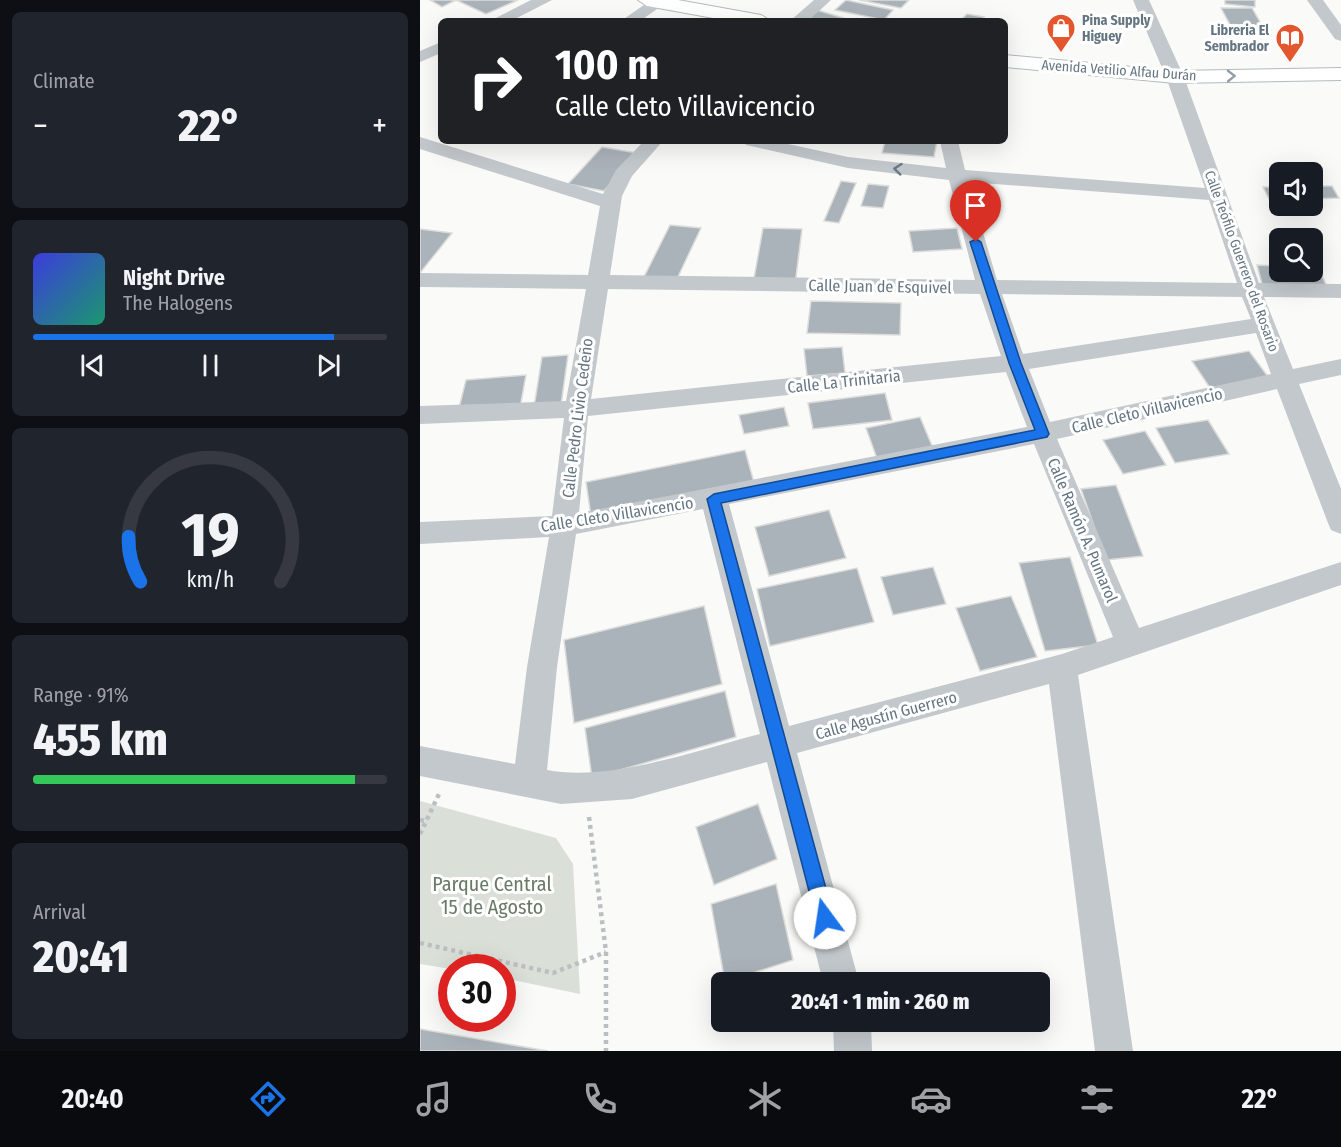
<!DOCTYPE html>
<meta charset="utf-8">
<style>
body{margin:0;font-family:"Fira Sans Condensed",sans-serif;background:#20242c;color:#f1f3f6;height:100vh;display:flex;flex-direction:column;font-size:22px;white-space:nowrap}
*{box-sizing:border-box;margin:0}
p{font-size:20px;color:#9ea1a6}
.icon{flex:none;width:33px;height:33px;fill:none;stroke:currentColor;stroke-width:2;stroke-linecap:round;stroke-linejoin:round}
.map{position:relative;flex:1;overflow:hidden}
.side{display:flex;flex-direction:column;gap:12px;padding:12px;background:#0d0f14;width:420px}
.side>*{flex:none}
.guide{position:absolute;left:18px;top:18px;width:570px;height:126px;border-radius:9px;box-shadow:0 6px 24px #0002;background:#202124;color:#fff;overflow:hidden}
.fabs{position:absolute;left:849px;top:162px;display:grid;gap:12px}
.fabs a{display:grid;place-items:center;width:54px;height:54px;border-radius:9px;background:#171b24;box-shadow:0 6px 24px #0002;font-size:30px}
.speed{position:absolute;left:18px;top:954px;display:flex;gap:12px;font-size:30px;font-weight:700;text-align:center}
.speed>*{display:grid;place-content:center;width:78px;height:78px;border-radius:50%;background:#171b24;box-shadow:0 6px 24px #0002;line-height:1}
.speed .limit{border:9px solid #d22;background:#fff;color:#111}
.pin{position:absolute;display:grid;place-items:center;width:51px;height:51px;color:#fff;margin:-62px -26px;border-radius:50% 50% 50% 0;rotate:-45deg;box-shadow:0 0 6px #0007}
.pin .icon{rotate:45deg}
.me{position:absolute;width:66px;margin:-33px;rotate:346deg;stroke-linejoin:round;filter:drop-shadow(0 0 4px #0008)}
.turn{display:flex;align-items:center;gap:21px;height:126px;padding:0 18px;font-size:27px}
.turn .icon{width:78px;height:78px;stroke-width:2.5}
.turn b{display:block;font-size:42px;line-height:51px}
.big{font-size:45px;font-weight:800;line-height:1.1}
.side .widget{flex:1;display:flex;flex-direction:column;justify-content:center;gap:9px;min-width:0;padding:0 21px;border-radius:9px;background:#20242c}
.side .dial{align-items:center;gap:0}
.dial svg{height:156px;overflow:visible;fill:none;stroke:#363941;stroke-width:7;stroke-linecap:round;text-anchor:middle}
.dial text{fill:#f1f3f6;stroke:none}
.song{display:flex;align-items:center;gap:18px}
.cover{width:72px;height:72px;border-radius:9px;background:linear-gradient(135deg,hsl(240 70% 55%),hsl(160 70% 35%))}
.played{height:6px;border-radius:3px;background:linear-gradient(90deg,#1a73e8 85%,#363941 85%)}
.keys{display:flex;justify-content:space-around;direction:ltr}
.heat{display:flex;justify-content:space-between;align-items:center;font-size:33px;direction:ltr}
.charge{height:9px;border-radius:4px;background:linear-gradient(90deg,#34c759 91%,#363941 0)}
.trip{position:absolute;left:291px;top:972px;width:339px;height:60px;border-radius:9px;background:#171b24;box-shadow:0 6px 24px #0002;font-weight:800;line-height:60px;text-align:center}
.tabs{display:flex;height:96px;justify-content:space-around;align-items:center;background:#090b0e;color:#9ea1a6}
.tabs .icon{width:42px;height:42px}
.tabs .active{color:#1a73e8}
.tabs b{font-size:27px;color:#f1f3f6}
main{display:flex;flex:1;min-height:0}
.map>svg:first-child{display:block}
</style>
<main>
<section class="side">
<div class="widget"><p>Climate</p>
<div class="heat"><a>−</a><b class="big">22°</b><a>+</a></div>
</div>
<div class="widget">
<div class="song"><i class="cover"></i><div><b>Night Drive</b><p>The Halogens</p></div></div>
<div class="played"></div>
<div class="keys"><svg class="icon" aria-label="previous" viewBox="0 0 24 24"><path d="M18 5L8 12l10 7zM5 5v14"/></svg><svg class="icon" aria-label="pause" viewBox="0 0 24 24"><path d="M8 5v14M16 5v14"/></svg><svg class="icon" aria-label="next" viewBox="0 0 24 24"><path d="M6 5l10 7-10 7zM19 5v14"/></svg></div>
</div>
<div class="widget dial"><svg viewBox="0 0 100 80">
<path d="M14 69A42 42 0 1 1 86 69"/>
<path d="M14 69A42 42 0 0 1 8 46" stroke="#1a73e8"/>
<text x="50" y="56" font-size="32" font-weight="700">19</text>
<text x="50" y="72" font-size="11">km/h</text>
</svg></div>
<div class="widget"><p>Range · 91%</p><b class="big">455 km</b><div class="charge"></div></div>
<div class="widget"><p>Arrival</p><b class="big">20:41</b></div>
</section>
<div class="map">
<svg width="921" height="1051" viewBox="0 0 921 1051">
<rect width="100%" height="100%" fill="#fafaf8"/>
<!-- green -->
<path fill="#dadfd7" d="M 0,801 L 136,838 L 153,864 L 160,994 L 83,978 L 82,968 L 31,969 L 0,964 Z"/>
<!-- building -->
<g fill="#aab3b9" stroke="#dcdcda" stroke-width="1.5">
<path d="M 10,0 L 36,0 L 22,7 Z"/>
<path d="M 36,0 L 98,0 L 66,14 Z"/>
<path d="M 426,0 L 473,10 L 464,20 L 415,10 Z"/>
<path d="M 439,0 L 489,0 L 481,8 Z"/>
<path d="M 805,0 L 835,0 L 835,7 L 805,4 Z"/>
<path d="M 801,8 L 832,8 L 847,34 L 815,34 Z"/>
<path d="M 397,10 L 430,20 L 386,21 Z"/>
<path d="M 547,14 L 564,17 L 560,21 L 540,21 Z"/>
<path d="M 465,141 L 517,141 L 514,157 L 462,153 Z"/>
<path d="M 182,147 L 217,153 L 184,191 L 148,184 Z"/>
<path d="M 421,181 L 436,183 L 419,223 L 404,221 Z"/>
<path d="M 448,184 L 469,186 L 463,208 L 441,206 Z"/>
<path d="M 892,186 L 912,186 L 919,198 L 892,199 Z"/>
<path d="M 843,187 L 860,187 L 860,199 L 849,199 Z"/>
<path d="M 250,225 L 281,228 L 256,281 L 224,277 Z"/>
<path d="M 343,228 L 382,229 L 375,285 L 333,284 Z"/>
<path d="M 537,228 L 542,249 L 493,252 L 489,231 Z"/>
<path d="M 0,229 L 32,233 L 0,273 Z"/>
<path d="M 837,265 L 860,266 L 860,272 L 892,272 L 892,267 L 899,267 L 906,285 L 843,288 Z"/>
<path d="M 391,301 L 481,303 L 480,335 L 387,333 Z"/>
<path d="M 422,347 L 425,373 L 387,376 L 384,349 Z"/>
<path d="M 829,351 L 849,378 L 790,388 L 772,361 Z"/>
<path d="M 148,355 L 141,405 L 114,407 L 122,357 Z"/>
<path d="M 106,375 L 100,408 L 38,412 L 46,380 Z"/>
<path d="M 465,393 L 472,420 L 393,429 L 388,403 Z"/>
<path d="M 364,407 L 369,426 L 324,434 L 319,415 Z"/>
<path d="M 500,417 L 515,453 L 459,464 L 446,428 Z"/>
<path d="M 788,420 L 809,454 L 755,463 L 736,428 Z"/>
<path d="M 725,431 L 746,465 L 703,474 L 683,440 Z"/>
<path d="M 325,450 L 336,490 L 171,516 L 166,482 Z"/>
<path d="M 696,485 L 723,556 L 686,560 L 661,489 Z"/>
<path d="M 409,510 L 426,558 L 349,576 L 335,527 Z"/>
<path d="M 650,557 L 678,645 L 625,651 L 599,563 Z"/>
<path d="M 513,567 L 526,604 L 473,615 L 461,577 Z"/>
<path d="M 437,568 L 454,622 L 350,646 L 337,589 Z"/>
<path d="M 591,596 L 617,657 L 560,671 L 536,608 Z"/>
<path d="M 284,606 L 302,684 L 154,723 L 144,640 Z"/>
<path d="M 305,691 L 316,737 L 172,778 L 165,728 Z"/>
<path d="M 338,804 L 357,859 L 294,885 L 276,827 Z"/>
<path d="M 356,884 L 373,960 L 305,982 L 291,904 Z"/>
<path d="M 0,1029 L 128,1051 L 0,1051 Z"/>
</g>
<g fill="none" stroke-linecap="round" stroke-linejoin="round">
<!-- secondary casing -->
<g stroke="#b3babf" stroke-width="2">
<g id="secondary">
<path d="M 218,0 L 258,0 L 341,15 L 351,21 L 310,21 L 227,6 Z"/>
<path d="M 585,55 L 755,71 L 921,68 L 921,80 L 755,83 L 585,67 Z"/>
</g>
</g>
<!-- path -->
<g stroke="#bbbfc2" stroke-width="4.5" stroke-dasharray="4 4" stroke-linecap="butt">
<path d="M 169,817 L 186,952 L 186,1051"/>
<path d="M 0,820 L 6,821"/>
<path d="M 0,834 L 19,794"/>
<path d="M 0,943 L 133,973 L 186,952"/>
</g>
<!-- minor -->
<g fill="#c3c8cc" fill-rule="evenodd">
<path d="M 111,0 L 132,0 L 91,21 L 70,21 Z"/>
<path d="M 231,0 L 250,0 L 220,21 L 201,21 Z"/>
<path d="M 394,0 L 411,0 L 388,21 L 370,21 Z"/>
<path d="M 713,0 L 729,0 L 764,77 L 839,283 L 921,284 L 921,298 L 844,297 L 873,369 L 921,359 L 921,375 L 879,384 L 921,489 L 921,534 L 911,530 L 908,523 L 857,389 L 637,439 L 719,628 L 921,562 L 921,585 L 658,675 L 713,1051 L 675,1051 L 629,684 L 377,753 L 439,982 L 403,982 L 347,762 L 212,799 L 141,804 L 0,776 L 0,746 L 95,764 L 107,667 L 129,537 L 0,544 L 0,522 L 132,516 L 144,418 L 0,424 L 0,406 L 146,401 L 166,289 L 0,287 L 0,273 L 168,275 L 180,206 L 0,149 L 0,137 L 183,194 L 196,170 L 224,141 L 243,141 L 212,176 L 202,196 L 190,275 L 555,280 L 529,180 L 428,168 L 326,145 L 324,141 L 354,141 L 428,157 L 526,168 L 520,141 L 538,141 L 545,170 L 785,188 L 746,77 ZM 548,182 L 789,200 L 817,283 L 577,280 ZM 188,289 L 560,294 L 581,356 L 171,399 ZM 582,294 L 822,297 L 831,319 L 603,354 ZM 836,333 L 851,374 L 630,422 L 609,369 ZM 586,372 L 607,427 L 159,513 L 168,416 ZM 614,444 L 693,637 L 642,654 L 369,726 L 309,504 ZM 283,509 L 340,734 C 277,750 191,782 127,770 L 137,667 L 156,534 Z"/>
<path d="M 887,0 L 903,0 L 921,25 L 921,41 L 915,39 Z"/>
<path d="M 21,42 L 21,53 L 0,62 L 0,51 Z"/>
<path d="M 413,1022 L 451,1022 L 452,1051 L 414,1051 Z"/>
</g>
<!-- secondary -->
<use href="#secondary" fill="#fff" fill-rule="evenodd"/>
</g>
<!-- one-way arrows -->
<defs><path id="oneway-chevron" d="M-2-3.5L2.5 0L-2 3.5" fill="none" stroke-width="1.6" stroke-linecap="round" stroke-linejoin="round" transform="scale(1.5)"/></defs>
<use stroke="#939fa8" href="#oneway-chevron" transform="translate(811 76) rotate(-1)"/>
<use stroke="#6a7a87" href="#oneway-chevron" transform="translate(478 169) rotate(-174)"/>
<!-- route -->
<path fill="#1a73e8" stroke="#114b97" stroke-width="1.5" d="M 556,239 L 561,242 L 601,363 L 629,434 L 627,437 L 301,503 L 414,918 L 411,924 L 405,927 L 398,924 L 396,918 L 287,499 L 294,494 L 615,430 L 589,363 L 550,242 Z"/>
<!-- icons -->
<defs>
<g id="shop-pin" transform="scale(1.5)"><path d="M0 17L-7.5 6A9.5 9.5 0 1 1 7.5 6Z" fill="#e4572e" stroke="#fff"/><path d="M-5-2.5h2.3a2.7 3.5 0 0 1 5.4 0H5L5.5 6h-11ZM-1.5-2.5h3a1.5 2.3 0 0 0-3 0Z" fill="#fff"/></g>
<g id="library-pin" transform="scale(1.5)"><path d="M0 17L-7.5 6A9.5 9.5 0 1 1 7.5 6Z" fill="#e4572e" stroke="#fff"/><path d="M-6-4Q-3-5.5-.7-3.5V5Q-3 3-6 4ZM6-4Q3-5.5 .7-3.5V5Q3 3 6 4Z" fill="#fff"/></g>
</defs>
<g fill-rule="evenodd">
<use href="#shop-pin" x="641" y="28"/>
<use href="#library-pin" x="870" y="38"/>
</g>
<g text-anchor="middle" stroke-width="6" stroke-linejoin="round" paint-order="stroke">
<!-- far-poi labels -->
<g font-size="14" font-weight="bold" fill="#657683" stroke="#fff" text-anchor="start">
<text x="662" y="25">Pina Supply<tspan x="662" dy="16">Higuey</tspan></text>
<text x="849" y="35" text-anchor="end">Libreria El<tspan x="849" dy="16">Sembrador</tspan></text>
</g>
<!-- far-street labels -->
<g font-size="14" fill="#657683" stroke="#fff">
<text transform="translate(699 70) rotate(4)" y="5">Avenida Vetilio Alfau Durán</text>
<text transform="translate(822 261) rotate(70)" y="5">Calle Teófilo Guerrero del Rosario</text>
</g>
<!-- street labels -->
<g font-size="16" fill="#657683" stroke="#fff">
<text transform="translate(460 286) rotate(1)" y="6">Calle Juan de Esquivel</text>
<text transform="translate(424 381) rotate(-6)" y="6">Calle La Trinitaria</text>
<text transform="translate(727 410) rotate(-13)" y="6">Calle Cleto Villavicencio</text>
<text transform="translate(157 418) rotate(-83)" y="6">Calle Pedro Livio Cedeño</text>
<text transform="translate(197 514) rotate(-9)" y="6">Calle Cleto Villavicencio</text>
<text transform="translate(663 530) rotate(67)" y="6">Calle Ramón A. Pumarol</text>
<text transform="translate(466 715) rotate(-15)" y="6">Calle Agustín Guerrero</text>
</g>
<!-- near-park labels -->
<g font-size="20" fill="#687a64" stroke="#fff">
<text x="72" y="891">Parque Central<tspan x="72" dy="23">15 de Agosto</tspan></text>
</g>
</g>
</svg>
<div class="fabs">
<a><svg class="icon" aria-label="sound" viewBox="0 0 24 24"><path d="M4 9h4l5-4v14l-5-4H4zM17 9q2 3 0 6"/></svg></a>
<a><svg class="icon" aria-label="search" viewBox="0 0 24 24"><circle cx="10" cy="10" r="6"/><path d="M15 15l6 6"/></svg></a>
</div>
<div class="speed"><div class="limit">30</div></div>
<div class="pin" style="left:556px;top:242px;background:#d93025"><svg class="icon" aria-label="arrive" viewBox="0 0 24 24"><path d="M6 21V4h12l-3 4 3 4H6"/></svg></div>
<svg class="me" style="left:405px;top:918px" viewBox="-20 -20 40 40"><circle r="19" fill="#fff"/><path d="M0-13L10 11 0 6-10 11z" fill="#1a73e8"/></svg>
<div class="trip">20:41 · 1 min · 260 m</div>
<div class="guide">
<div class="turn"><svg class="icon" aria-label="right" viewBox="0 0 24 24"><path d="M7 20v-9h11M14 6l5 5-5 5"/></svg><div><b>100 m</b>Calle Cleto Villavicencio</div></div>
</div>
</div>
</main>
<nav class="tabs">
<b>20:40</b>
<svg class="icon active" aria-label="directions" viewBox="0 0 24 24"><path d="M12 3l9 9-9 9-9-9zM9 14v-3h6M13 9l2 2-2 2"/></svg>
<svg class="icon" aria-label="music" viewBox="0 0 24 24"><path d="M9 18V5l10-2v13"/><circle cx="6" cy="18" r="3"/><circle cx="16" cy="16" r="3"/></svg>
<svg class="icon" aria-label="phone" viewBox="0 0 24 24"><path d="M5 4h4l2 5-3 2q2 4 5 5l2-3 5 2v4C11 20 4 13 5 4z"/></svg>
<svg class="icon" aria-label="climate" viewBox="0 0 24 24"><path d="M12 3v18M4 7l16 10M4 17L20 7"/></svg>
<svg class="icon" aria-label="car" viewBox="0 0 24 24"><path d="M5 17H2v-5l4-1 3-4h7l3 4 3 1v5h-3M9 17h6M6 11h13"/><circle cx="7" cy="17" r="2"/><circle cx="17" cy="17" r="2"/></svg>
<svg class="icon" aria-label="filters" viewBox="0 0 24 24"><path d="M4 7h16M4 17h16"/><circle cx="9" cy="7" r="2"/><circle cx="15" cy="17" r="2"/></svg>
<b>22°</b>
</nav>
